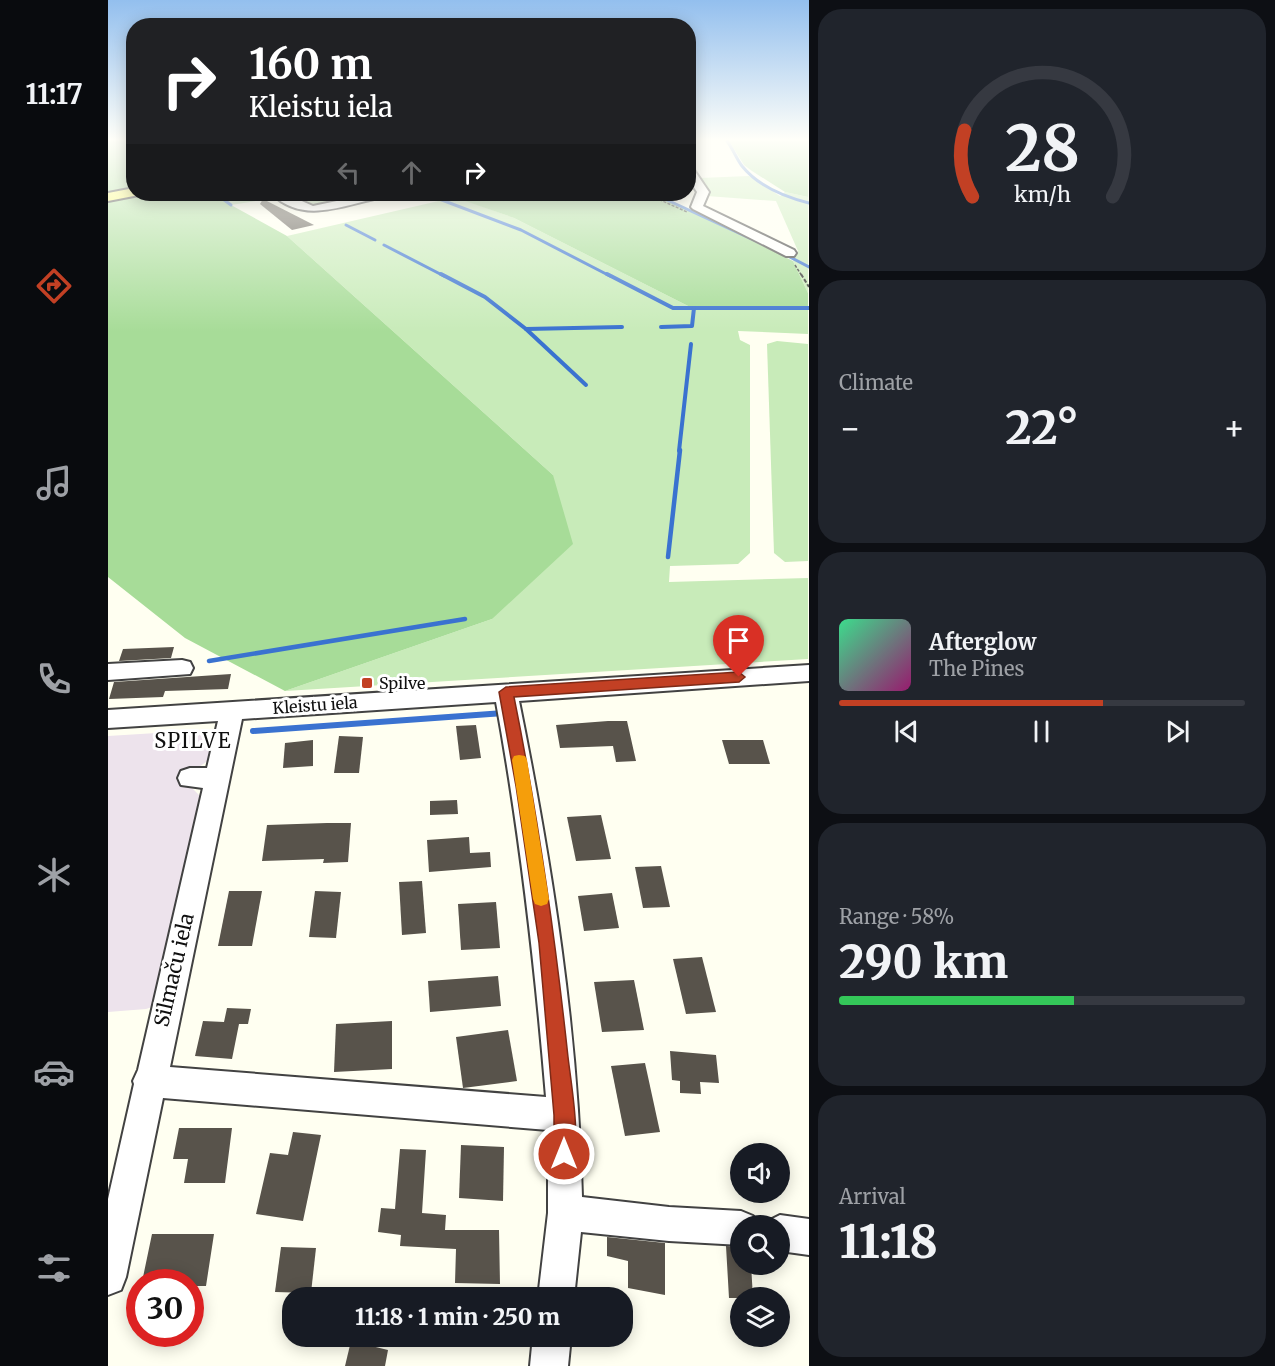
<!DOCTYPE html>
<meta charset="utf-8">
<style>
body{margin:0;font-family:Merriweather,serif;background:#20242c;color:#f1f3f6;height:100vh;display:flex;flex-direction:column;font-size:22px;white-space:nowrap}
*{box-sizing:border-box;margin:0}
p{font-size:20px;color:#9ea1a6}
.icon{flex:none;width:33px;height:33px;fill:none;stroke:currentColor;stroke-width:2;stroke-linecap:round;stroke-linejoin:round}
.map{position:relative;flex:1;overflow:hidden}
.sheet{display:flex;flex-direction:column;gap:9px;padding:9px;background:#0d0f14;width:466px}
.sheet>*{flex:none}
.guide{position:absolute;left:18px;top:18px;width:570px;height:183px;border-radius:24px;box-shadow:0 3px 15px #0003;background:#202124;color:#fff;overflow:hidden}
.buttons{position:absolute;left:622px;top:1143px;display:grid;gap:12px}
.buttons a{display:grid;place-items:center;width:60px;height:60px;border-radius:50%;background:#171b24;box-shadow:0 3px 15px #0003;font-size:30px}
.speed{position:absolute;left:18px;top:1269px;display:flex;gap:12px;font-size:30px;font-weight:700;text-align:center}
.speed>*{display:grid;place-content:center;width:78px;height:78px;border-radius:50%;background:#171b24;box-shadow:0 3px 15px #0003;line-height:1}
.speed .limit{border:9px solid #d22;background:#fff;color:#111}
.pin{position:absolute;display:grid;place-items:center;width:51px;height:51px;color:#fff;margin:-62px -26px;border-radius:50% 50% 50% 0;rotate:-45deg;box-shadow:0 0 6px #0007}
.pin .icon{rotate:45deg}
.me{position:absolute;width:66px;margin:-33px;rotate:0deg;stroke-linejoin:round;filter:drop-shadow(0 0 4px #0008)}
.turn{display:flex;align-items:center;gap:21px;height:126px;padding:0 24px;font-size:27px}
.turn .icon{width:78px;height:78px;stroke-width:2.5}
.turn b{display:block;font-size:42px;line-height:51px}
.lanes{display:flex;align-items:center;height:57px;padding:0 24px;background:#0003;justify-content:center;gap:30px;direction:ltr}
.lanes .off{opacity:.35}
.big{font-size:45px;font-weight:800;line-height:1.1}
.sheet .widget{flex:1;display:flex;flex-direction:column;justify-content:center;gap:9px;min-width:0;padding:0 21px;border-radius:24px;background:#20242c}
.sheet .dial{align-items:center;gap:0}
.dial svg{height:156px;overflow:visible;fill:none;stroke:#363941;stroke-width:7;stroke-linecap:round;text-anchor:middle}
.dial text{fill:#f1f3f6;stroke:none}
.song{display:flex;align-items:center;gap:18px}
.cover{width:72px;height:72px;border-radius:9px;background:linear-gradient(135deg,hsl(150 70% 55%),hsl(320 70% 35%))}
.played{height:6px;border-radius:3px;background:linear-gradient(90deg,#c24024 65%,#363941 65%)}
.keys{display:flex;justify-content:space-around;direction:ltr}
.heat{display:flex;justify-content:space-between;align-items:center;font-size:33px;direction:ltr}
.charge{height:9px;border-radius:4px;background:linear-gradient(90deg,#34c759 58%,#363941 0)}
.trip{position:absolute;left:174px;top:1287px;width:351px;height:60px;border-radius:24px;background:#171b24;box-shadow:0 3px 15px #0003;font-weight:800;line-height:60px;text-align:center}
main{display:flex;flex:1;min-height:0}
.tab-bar{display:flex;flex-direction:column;width:108px;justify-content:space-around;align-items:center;background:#090b0e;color:#9ea1a6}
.tab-bar .icon{width:42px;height:42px}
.tab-bar .active{color:#c24024}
.tab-bar b{font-size:27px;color:#f1f3f6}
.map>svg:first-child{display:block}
</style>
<main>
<nav class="tab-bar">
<b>11:17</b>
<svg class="icon active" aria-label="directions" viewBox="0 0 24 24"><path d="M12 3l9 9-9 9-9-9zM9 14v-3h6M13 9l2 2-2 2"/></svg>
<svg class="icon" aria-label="music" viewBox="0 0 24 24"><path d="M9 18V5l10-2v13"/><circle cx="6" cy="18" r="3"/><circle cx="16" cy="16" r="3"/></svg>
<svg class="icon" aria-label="phone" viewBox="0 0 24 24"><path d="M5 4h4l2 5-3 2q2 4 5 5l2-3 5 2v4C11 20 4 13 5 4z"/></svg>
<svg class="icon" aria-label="climate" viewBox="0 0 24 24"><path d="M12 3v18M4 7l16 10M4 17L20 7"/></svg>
<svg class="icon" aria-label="car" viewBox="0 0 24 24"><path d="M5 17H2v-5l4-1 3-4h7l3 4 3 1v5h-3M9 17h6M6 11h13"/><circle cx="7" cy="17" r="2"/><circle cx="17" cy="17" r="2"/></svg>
<svg class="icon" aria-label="filters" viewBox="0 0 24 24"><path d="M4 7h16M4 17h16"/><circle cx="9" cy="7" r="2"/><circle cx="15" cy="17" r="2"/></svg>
</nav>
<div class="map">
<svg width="701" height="1366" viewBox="0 0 701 1366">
<rect width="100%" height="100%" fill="#fffff1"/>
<!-- industrial -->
<path fill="#ede3ec" d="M 97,730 L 106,744 L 101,760 L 85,771 L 80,784 L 92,796 L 44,1007 L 38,1009 L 0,1012 L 0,736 Z"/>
<!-- green -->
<g fill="#c8ebb9">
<path d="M 641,176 L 672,196 L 677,192 L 700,197 L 700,293 L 685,261 L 690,251 L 668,201 L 599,196 L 592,178 Z"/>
<path d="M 108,194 L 264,194 L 209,205 L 201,205 L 193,200 L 180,204 L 166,198 L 123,205 Z"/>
<path d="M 348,197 L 406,218 L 586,309 L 700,310 L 700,334 L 630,331 L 632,340 L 642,345 L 642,553 L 630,564 L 562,566 L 561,582 L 700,578 L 700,659 L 177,691 L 384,619 L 445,475 L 179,236 Z"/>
<path d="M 669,341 L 700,344 L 700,561 L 677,562 L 666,553 L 659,344 Z"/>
</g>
<!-- forest -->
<g fill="#a7dc98">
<path d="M 0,141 L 25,141 L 25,190 L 0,195 Z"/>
<path d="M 621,141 L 700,141 L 700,197 L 677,192 L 644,171 L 636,165 Z"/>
<path d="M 26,194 L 108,194 L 123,205 L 179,236 L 445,475 L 465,544 L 384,619 L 177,691 L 77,638 L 0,577 L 0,198 Z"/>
<path d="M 337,194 L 550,194 L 685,261 L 700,293 L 700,310 L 586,309 L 406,218 Z"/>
</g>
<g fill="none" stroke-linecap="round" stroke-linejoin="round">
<!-- stream-far3 -->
<g stroke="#3a72d0" stroke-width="3">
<path d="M 619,141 C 625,149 628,158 634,166 C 650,186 677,197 701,203"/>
<path d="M 108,194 L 123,205"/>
<path d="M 178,194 L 194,201"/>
<path d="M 318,194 L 413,230 L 502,276"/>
<path d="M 546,194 L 659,246"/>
<path d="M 238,225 L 267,240"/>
<path d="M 276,245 L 336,276"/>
<path d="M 676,254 L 701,267"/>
</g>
<!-- stream-far2 -->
<g stroke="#3a72d0" stroke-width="4">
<path d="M 333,274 L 377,297 L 418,329 L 514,327"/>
<path d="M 499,274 L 565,308 L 701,308"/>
<path d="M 553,327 L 584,326 L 586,308"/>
<path d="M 418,329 L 478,385"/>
<path d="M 571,451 L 583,344"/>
</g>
<!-- stream-far1 -->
<g stroke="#3a72d0" stroke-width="4.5">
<path d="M 560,557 L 572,450"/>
<path d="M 101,661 L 357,619"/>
</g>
<!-- stream -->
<path stroke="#3a72d0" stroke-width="6" d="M 145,731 L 396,713"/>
</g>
<!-- building -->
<g fill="#58534b">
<path d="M 155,199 L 206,225 L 184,230 L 152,204 Z"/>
<path d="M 66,647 L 63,658 L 11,661 L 15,649 Z"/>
<path d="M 123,674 L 120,689 L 57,691 L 55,697 L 1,699 L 6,682 Z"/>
<path d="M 500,721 L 519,721 L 528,761 L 508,762 L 505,746 L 452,748 L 448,725 Z"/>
<path d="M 368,725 L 373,758 L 352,760 L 348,726 Z"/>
<path d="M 231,736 L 255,737 L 251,773 L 226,773 Z"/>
<path d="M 205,740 L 205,766 L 175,768 L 177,743 Z"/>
<path d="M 614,740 L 655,740 L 662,764 L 621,764 Z"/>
<path d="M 349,800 L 350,814 L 322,815 L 322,801 Z"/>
<path d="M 493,815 L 503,859 L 468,861 L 459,817 Z"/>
<path d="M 219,823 L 243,823 L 240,862 L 215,863 L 216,859 L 154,861 L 159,825 Z"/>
<path d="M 361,837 L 362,853 L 382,852 L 383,867 L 321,872 L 319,840 Z"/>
<path d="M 553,866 L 562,907 L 535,908 L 527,867 Z"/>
<path d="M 314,881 L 318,933 L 294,935 L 291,882 Z"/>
<path d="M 121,891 L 154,891 L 144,946 L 110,946 Z"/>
<path d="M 207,891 L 233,892 L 228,938 L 201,937 Z"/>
<path d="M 504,893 L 511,928 L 476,931 L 470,896 Z"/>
<path d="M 388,902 L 392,948 L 353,950 L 350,904 Z"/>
<path d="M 594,957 L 608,1012 L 578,1014 L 565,959 Z"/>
<path d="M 390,976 L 393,1006 L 322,1012 L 320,981 Z"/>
<path d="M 526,980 L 536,1030 L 494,1032 L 486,982 Z"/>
<path d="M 119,1008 L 143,1009 L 140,1024 L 131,1024 L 124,1059 L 87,1056 L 95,1021 L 116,1022 Z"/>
<path d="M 284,1021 L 284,1069 L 226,1072 L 228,1024 Z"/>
<path d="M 400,1030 L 409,1081 L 355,1088 L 348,1037 Z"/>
<path d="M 562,1051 L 608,1055 L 611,1083 L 592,1082 L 593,1094 L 572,1093 L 572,1081 L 564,1080 Z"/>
<path d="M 537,1063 L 552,1132 L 517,1136 L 503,1066 Z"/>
<path d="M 71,1128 L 124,1128 L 117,1183 L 76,1183 L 80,1159 L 65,1159 Z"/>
<path d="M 185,1132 L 213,1135 L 195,1221 L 148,1214 L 162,1153 L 180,1155 Z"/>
<path d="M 353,1145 L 396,1147 L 395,1201 L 351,1198 Z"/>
<path d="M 292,1149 L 318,1150 L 314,1213 L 338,1215 L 337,1230 L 391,1230 L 392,1284 L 347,1283 L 348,1249 L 292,1246 L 293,1235 L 270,1232 L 273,1208 L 287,1209 Z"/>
<path d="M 44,1234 L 106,1234 L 98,1286 L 82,1286 L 82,1282 L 34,1282 Z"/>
<path d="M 499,1237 L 557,1243 L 557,1295 L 520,1288 L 520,1261 L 499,1256 Z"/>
<path d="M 618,1246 L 633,1247 L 633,1264 L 643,1264 L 645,1298 L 621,1298 Z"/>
<path d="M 173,1247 L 208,1248 L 203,1293 L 167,1292 Z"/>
<path d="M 243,1341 L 280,1350 L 277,1366 L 237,1366 Z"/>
</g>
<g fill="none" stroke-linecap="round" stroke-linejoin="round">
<!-- minor casing -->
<g stroke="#424242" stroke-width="4">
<g id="minor">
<path d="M 580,166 L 584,167 L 601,192 L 595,206 L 686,250 L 688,253 L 686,256 L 678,256 L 585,209 L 583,207 L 589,192 L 580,178 Z"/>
<path d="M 164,194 L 178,194 L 205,206 L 262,194 L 270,194 L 272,196 L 266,199 C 231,207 194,223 164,194 Z"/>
<path d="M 74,660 L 82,662 L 85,668 L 82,674 L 0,680 L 0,664 Z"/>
<path d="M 701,665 L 701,681 L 411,701 C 444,864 470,1030 474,1197 L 561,1207 L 633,1211 L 645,1216 L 649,1226 L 633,1226 L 633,1245 L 561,1241 L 473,1232 L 466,1298 L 430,1298 L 440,1213 L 440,1130 L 55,1098 L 18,1277 L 13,1290 L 0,1295 L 0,1199 L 26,1084 L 25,1081 L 30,1070 L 95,788 L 73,785 L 70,778 L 73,771 L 82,768 L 99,768 L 110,721 L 0,728 L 0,710 ZM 388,702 C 412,833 427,965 438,1097 L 62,1067 L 134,719 Z"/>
<path d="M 672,1215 L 701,1219 L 701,1255 L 672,1251 L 672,1226 L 658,1226 L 660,1221 Z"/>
<path d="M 425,1336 L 463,1336 L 460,1366 L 422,1366 Z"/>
</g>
</g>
<!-- major casing -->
<g stroke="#202020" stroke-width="4">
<path id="major" d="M 26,188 L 26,194 L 32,194 L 31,195 L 0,201 L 0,193 Z"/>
</g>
<!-- path-far1 -->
<g stroke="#313131" stroke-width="1.5" stroke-dasharray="3 1.5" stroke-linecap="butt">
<path d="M 539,194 L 579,212"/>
<path d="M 687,265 L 694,276"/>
</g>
<!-- path -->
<path stroke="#313131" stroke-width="2" stroke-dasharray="4 2" stroke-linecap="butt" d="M 693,274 L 701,287"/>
<!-- minor -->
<use href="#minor" fill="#fff" fill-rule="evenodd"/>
<!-- major -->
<use href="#major" fill="#faf865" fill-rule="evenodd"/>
</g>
<!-- sky -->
<linearGradient id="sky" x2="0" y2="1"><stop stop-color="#93bfee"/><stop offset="0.42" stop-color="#fffff9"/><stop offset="1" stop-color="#fffff9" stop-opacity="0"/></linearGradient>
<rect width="701" height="332" fill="url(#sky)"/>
<!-- route -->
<path fill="#c24024" stroke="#7e2a17" stroke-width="1.5" d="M 631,672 L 637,677 L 631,682 L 406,697 C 430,816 447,936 460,1057 C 463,1083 473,1139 464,1161 L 456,1164 L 449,1161 L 446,1154 L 446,1115 L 431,943 L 408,786 L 391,692 L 398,687 Z"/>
<!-- slow -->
<path fill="#f59e0b" d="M 411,755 L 417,756 L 419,760 L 441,899 L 439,904 L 433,906 L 427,904 L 425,899 L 404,760 L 406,756 Z"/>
<!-- markers -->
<rect fill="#c24024" stroke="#fff" stroke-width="2" x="253" y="677" width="12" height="12" rx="3"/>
<g text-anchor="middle" stroke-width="6" stroke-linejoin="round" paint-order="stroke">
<!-- poi labels -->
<g font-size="16" fill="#0f0f0f" stroke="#fff" text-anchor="start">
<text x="271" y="689">Spilve</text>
</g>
<!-- street labels -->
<g font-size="16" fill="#0f0f0f" stroke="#fff">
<text transform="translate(207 705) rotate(-4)" y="6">Kleistu iela</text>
</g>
<!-- quarter labels -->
<g font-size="20" letter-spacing="1.5" fill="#0f0f0f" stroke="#fff">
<text x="85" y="748">SPILVE</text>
</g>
<!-- near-street labels -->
<g font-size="20" fill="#0f0f0f" stroke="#fff">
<text transform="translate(66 970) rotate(-77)" y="7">Silmaču iela</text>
</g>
</g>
</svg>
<div class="buttons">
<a><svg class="icon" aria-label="sound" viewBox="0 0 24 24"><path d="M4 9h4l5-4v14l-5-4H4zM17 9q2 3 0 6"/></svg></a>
<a><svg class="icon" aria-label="search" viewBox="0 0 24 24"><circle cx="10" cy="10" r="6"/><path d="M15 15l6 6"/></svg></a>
<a><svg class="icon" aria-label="layers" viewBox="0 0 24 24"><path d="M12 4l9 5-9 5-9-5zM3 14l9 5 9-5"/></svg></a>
</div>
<div class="speed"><div class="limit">30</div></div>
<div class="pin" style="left:631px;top:677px;background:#d93025"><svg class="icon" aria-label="arrive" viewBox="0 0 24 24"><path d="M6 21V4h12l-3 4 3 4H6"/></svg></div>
<svg class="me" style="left:456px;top:1154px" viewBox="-20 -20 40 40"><circle r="17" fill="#c24024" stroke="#fff" stroke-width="3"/><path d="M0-11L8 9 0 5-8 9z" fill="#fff"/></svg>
<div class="trip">11:18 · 1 min · 250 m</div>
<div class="guide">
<div class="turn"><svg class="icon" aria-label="right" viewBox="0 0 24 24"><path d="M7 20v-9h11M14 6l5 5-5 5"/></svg><div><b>160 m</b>Kleistu iela</div></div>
<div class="lanes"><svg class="icon off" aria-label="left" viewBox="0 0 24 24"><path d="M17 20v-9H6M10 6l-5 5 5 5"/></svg><svg class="icon off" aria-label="ahead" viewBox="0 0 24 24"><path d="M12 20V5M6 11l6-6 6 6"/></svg><svg class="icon" aria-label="right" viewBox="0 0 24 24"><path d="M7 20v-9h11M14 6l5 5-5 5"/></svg></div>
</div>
</div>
<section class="sheet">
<div class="widget dial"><svg viewBox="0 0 100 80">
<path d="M14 69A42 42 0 1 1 86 69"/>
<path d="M14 69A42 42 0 0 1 10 35" stroke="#c24024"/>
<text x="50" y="56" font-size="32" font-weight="700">28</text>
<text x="50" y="72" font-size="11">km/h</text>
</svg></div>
<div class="widget"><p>Climate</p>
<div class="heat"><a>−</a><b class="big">22°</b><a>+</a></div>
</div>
<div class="widget">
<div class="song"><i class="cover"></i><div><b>Afterglow</b><p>The Pines</p></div></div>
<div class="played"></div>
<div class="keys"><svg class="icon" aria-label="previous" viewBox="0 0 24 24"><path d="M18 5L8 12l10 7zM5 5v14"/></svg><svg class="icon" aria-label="pause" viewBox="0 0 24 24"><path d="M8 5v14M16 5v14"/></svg><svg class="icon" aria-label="next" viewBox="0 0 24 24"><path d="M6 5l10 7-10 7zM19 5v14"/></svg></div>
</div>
<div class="widget"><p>Range · 58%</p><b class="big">290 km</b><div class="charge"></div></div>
<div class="widget"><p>Arrival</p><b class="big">11:18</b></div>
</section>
</main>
